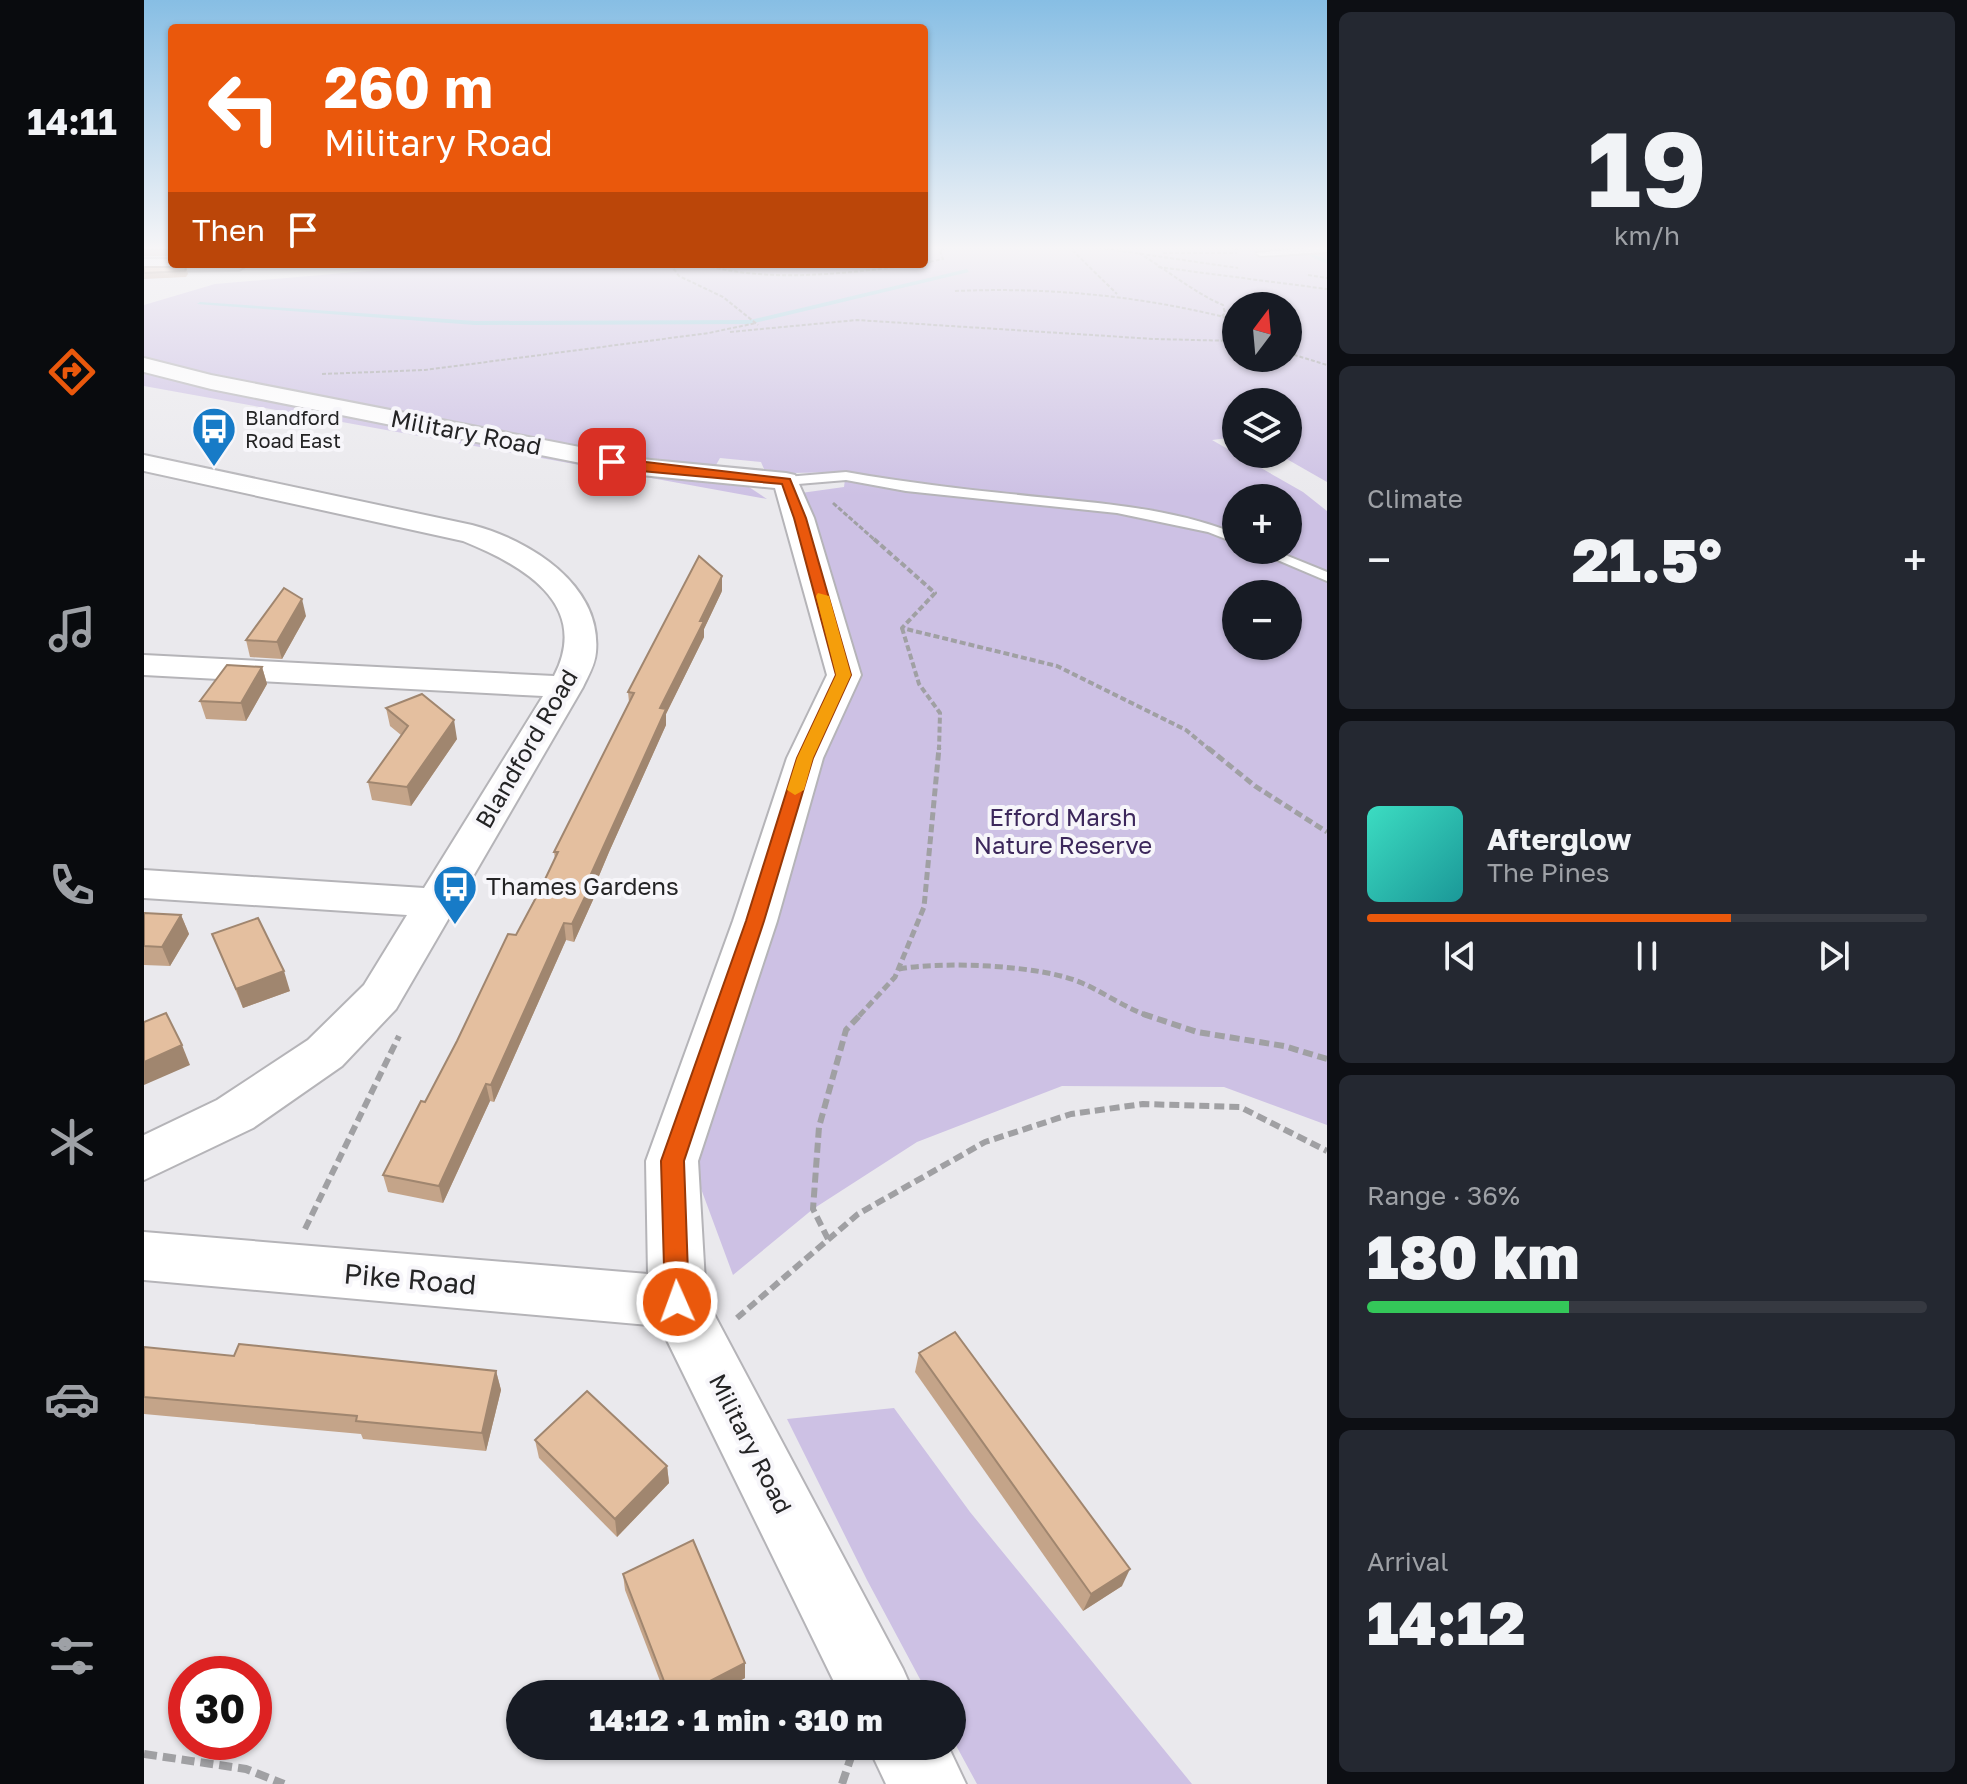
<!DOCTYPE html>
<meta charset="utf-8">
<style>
body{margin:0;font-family:"Golos Text",sans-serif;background:#242831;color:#f1f3f6;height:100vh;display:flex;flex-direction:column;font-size:30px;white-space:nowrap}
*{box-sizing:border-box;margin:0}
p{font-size:26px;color:#9ea1a6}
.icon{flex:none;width:44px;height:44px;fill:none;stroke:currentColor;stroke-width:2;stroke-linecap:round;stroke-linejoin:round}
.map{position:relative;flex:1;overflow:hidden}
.panel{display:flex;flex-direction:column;gap:12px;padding:12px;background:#0d0f14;width:640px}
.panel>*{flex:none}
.guide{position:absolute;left:24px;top:24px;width:760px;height:244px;border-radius:8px;box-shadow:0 2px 6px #0004;background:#ea580c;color:#fff;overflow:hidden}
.needle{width:52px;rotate:16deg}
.tools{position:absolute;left:1078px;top:292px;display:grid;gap:16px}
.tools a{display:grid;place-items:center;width:80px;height:80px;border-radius:50%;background:#171b24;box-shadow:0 2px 6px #0004;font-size:40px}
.speed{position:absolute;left:24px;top:1656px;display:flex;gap:16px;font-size:40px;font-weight:700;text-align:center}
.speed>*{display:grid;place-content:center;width:104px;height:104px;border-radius:50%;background:#171b24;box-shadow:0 2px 6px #0004;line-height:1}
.speed .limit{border:12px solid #d22;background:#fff;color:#111}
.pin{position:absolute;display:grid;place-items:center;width:68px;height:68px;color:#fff;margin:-34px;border-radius:16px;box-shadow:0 4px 12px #0006}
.me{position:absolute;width:88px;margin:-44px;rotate:358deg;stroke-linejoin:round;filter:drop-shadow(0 0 6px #0008)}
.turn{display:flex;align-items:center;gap:28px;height:168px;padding:0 24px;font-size:36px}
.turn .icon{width:104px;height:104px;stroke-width:2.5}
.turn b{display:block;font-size:56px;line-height:68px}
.then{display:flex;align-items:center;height:76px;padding:0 24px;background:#0003;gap:16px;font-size:30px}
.big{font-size:60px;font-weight:800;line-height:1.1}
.panel .card{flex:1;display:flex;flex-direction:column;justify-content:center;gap:12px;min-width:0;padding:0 28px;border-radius:12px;background:#242831}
.panel .dial{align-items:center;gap:0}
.dial b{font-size:104px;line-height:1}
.song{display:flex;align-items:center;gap:24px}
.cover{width:96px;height:96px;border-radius:12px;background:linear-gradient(135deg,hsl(170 70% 55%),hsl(180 70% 35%))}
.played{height:8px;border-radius:4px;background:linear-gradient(90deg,#ea580c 65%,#363941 65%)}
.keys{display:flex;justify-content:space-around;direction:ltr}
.heat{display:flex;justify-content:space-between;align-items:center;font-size:44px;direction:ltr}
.charge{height:12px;border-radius:6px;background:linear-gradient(90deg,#34c759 36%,#363941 0)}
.trip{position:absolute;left:362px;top:1680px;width:460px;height:80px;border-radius:40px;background:#171b24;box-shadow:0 2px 6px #0004;font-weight:800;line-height:80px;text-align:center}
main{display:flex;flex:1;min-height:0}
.tabs{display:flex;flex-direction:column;width:144px;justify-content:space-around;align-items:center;background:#090b0e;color:#9ea1a6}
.tabs .icon{width:56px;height:56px}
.tabs .selected{color:#ea580c}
.tabs b{font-size:36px;color:#f1f3f6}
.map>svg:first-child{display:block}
</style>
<main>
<nav class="tabs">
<b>14:11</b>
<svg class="icon selected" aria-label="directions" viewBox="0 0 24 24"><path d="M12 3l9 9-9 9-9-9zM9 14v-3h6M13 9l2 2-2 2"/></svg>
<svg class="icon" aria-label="music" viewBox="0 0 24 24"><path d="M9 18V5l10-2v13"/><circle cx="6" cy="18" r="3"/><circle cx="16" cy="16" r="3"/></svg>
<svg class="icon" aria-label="phone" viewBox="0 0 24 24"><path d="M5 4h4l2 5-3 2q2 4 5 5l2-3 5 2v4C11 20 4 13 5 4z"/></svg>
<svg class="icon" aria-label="climate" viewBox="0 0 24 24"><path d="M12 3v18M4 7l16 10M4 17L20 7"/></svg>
<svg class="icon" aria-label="car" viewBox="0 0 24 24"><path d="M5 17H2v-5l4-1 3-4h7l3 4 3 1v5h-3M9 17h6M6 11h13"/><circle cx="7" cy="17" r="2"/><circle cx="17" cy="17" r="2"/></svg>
<svg class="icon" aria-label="filters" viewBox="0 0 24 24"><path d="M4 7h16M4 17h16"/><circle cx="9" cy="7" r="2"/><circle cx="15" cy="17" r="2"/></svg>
</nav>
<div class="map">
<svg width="1183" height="1784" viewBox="0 0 1183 1784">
<rect width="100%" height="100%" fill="#eae9ed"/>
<!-- green -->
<g fill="#cdc1e4" fill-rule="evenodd">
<path d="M 780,246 L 1183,246 L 1183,482 L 1134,454 L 1144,454 L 1144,402 L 1092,402 L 1092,437 L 1068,440 L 1159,492 L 1183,511 L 1183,1125 L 1080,1087 L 918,1086 L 773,1142 L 669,1209 L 589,1275 L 546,1159 L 670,766 L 709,677 L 657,493 L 700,487 L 702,472 L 646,473 L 620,469 L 617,462 L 576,458 L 572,465 L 623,499 L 0,386 L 0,305 L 71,284 L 305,264 L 780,264 ZM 1092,306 L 1144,306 L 1144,358 L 1092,358 ZM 1092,498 L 1144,498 L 1144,550 L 1092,550 ZM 1092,594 L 1144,594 L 1144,646 L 1092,646 Z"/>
<path d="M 750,1408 L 826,1512 L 1048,1784 L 833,1784 L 808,1738 L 808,1694 L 784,1694 L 723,1580 L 643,1419 Z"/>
</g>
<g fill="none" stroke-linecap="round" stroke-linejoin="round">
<!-- stream -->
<g fill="#96ccde" fill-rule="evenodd">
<path d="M 1145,246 L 1152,246 L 1183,260 L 1183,264 Z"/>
<path d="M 823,269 L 825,272 L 606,324 L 331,325 L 53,304 L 56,302 L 331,321 L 606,320 Z"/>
</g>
<!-- service casing -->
<g stroke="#b5b4b8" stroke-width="4">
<g id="service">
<path d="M 1183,246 L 1183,252 L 1116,256 L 1112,253 Z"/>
<path d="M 702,472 C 769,484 837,491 904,498 C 966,504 1034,510 1092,534 L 1092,543 L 1064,532 L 973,513 L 762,491 L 702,480 L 642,485 L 636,481 L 642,477 Z"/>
<path d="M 1110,550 L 1129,550 L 1183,572 L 1183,581 Z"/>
</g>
</g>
<!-- minor casing -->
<g stroke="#b5b4b8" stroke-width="4">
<g id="minor">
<path d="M 0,259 L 28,259 L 28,264 L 104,264 L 95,270 L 0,271 Z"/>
<path d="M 0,358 L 67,375 L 497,459 L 642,473 L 651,475 L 670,518 L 717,675 L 679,758 L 633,921 L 554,1161 L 562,1299 L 759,1669 L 770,1694 L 696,1694 L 516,1326 L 0,1280 L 0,1232 L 504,1274 L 502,1161 L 589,921 L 643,758 L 683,675 L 631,488 L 497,475 L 67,389 L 0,372 Z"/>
<path d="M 0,455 L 328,525 C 386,540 458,585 452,652 C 451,665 444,676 439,687 L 252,1009 L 198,1066 L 109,1128 L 0,1180 L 0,1135 L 73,1100 L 164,1040 L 220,985 L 263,915 L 0,898 L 0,870 L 280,888 L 399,696 L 0,675 L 0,655 L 410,676 C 448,603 376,564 319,541 L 0,471 Z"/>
<path d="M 724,1746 L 804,1746 L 822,1784 L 742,1784 Z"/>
</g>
</g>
<!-- path-far5 -->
<g stroke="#a0a0a3" stroke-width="2" stroke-dasharray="4 2" stroke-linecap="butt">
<path d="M 924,246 L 973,294"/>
<path d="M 943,246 L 1094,268"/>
<path d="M 1073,246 L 1096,250"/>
<path d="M 796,251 L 808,246"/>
<path d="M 995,253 C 1023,270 1049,292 1079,305 L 1081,313 L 1078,316"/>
<path d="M 1019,253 L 1093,253"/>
<path d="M 780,263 L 799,259 L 794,246"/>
<path d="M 124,264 L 137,264"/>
<path d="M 526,264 L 535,276 L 579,297 L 614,325"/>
<path d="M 555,264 C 628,284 703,273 777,264"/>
<path d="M 1014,267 L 1183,289"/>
<path d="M 1164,275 L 1183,278"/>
<path d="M 811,291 C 907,287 999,296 1092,320"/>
<path d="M 586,332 L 713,320 L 1010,339 L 1092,341"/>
<path d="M 1144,353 L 1183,365"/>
<path d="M 178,374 L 281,370 L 565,333 L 612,323"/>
</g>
<!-- path-far4 -->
<path stroke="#a0a0a3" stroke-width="3" stroke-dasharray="5 2" stroke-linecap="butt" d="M 689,503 L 732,541"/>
<!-- path-far3 -->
<g stroke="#a0a0a3" stroke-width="4" stroke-dasharray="6 3" stroke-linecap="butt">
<path d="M 730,539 L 791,593 L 758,628 L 913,666 L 1042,730 L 1066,750"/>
<path d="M 758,628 L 775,684 L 796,713 L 795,750"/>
</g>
<!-- path-far2 -->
<g stroke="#a0a0a3" stroke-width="5" stroke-dasharray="8 4" stroke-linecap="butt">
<path d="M 1064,748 L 1111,786 L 1183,832"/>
<path d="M 755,969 C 799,961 898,965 938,983 C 961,993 981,1008 1005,1016"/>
<path d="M 715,1016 L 751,977 L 780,907 L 795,748"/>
</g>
<!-- path-far1 -->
<g stroke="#a0a0a3" stroke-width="6" stroke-dasharray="10 5" stroke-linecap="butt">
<path d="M 999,1014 L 1053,1032 L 1140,1046 L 1183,1059"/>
<path d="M 161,1229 L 255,1036"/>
<path d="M 684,1239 L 669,1209 L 675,1127 L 702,1030 L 717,1014"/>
<path d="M 593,1318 L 714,1214 L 841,1142 L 927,1114 L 999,1104 L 1096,1107 L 1183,1151"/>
</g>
<!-- path -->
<g stroke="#a0a0a3" stroke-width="8" stroke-dasharray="13 6" stroke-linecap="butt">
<path d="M 0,1754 L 102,1769 L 140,1784"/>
<path d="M 698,1784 L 708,1754"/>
</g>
<!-- service -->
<use href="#service" fill="#fff" fill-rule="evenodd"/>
<!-- minor -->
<use href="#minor" fill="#fff" fill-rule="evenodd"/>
</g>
<!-- wall -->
<g fill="#c4a489">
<rect x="0" y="246" width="28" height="10"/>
<path d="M 0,267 L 42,267 L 44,274 L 42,277 L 0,279 Z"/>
<path d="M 578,591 L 560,629 L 560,637 L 522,714 L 522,725 L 465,852 L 452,883 L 453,891 L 430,942 L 422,940 L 350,1102 L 346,1101 L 299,1203 L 244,1192 L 239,1175 L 281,1102 L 372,935 L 411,859 L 410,852 L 485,702 L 484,692 Z"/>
<path d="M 162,616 L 138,659 L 106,657 L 102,640 Z"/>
<path d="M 118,667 L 123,684 L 102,721 L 62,719 L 56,701 Z"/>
<path d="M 242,708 L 313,739 L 267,806 L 228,800 L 224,782 L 257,735 L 246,726 Z"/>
<path d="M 0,913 L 37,915 L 45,934 L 26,966 L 0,965 Z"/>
<path d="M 68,934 L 146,991 L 99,1008 Z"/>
<path d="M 0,1347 L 90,1356 L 352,1371 L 357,1390 L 342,1451 L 219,1439 L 217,1434 L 0,1414 Z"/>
<path d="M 775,1353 L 978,1586 L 939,1611 L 771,1372 Z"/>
<path d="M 391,1440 L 523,1466 L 525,1483 L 473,1537 L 395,1458 Z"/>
<path d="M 479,1574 L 601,1678 L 571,1694 L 521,1694 L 481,1590 Z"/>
</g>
<!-- shaded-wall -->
<g fill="#a0866f">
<path d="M 220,264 L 242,264 L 220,266 Z"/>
<path d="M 578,576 L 578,591 L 560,629 L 560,637 L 522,714 L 522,725 L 465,852 L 452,883 L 453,891 L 430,942 L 428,924 L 447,874 L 516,708 Z"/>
<path d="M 158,599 L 162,616 L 138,659 L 133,642 Z"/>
<path d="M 118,667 L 123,684 L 102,721 L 97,703 Z"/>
<path d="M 310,720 L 313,739 L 267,806 L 263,787 Z"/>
<path d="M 37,915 L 45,934 L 26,966 L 18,947 Z"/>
<path d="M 420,923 L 422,940 L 350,1102 L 347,1085 Z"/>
<path d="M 140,971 L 146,991 L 99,1008 L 92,989 Z"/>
<path d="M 38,1045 L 46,1065 L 0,1085 L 0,1062 Z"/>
<path d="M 342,1084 L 346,1101 L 299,1203 L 295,1186 Z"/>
<path d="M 352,1371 L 357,1390 L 342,1451 L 338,1433 Z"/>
<path d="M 523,1466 L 525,1483 L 473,1537 L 471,1519 Z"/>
<path d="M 986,1569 L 978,1586 L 939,1611 L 947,1594 Z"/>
<path d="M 601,1663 L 601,1678 L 571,1694 L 541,1694 Z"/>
</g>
<!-- building -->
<g fill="#e4bf9f" stroke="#a0866f" stroke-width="2">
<path d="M 0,246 L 28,246 L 28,253 L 26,250 L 0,250 Z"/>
<path d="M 0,267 L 42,267 L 41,271 L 0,273 Z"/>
<path d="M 555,556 L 578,576 L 556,621 L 560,621 L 516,708 L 522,709 L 447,874 L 452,874 L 428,924 L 420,923 L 347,1085 L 342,1084 L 295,1186 L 239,1175 L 277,1101 L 281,1102 L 313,1041 L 364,934 L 372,935 L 395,892 L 414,852 L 410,852 L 490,693 L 484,692 Z"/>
<path d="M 140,588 L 158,599 L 133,642 L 102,640 Z"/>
<path d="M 83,665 L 118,667 L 97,703 L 56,701 Z"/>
<path d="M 278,694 L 310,720 L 263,787 L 224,782 L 264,726 L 242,708 Z"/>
<path d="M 0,913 L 37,915 L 18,947 L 0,946 Z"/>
<path d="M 114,918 L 140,971 L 92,989 L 68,934 Z"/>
<path d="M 22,1013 L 38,1045 L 0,1062 L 0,1022 Z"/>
<path d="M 811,1332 L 986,1569 L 947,1594 L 775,1353 Z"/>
<path d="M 95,1344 L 352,1371 L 338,1433 L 212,1421 L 213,1416 L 0,1397 L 0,1347 L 90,1356 Z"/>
<path d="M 443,1391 L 523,1466 L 471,1519 L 391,1440 Z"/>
<path d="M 549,1540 L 601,1663 L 541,1694 L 525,1694 L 479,1574 Z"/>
</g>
<!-- sky -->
<linearGradient id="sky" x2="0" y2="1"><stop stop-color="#87bee4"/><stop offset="0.5" stop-color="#f6f5f7"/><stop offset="1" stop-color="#f6f5f7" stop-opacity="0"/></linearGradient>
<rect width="1183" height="496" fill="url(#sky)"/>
<!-- route -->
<path fill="#ea580c" stroke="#983908" stroke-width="2" d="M 468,458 L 646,479 L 662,518 L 707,675 L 669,758 L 620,921 L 540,1161 L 545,1302 L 542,1310 L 533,1313 L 524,1310 L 521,1302 L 517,1161 L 602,921 L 653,758 L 692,675 L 650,518 L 638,484 L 497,471 L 464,464 L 462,462 Z"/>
<!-- slow -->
<path fill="#f59e0b" d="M 674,593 L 685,596 L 707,675 L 669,758 L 660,790 L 651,795 L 643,790 L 653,758 L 692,675 L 672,596 Z"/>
<!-- icons -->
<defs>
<g id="bus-pin" transform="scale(2.3)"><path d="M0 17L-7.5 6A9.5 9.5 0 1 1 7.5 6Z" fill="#177bc7" stroke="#f7f6fa"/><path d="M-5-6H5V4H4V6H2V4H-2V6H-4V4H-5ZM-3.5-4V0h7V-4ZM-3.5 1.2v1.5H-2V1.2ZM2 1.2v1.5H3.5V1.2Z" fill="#fff"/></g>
</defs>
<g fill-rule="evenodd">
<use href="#bus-pin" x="70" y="429"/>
<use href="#bus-pin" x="311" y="887"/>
</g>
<g text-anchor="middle" stroke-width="8" stroke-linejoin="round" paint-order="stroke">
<!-- far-poi labels -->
<g font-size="20" fill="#242425" stroke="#f7f6fa" text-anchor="start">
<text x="101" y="425">Blandford<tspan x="101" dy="23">Road East</tspan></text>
</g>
<!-- street labels -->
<g font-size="24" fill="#242425" stroke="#f7f6fa">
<text transform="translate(322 433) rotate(11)" y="8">Military Road</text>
<text transform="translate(383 749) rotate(-60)" y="8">Blandford Road</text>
<text transform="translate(606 1444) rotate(63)" y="8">Military Road</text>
</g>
<!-- park labels -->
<g font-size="24" fill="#3c275b" stroke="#f7f6fa">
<text x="919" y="826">Efford Marsh<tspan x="919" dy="28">Nature Reserve</tspan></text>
</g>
<!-- poi labels -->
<g font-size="24" fill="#242425" stroke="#f7f6fa" text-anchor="start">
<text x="342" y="895">Thames Gardens</text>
</g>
<!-- near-street labels -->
<g font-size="28" fill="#242425" stroke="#f7f6fa">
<text transform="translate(266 1279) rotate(5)" y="10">Pike Road</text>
</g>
</g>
</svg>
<div class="tools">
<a><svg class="needle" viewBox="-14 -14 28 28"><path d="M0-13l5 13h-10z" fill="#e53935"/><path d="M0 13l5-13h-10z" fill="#9ea1a6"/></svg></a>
<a><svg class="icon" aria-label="layers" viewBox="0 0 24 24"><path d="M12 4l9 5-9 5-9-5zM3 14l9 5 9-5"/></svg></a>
<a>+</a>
<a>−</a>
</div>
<div class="speed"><div class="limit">30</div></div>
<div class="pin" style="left:468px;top:462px;background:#d93025"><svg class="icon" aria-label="arrive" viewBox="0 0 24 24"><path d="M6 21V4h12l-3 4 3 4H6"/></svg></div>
<svg class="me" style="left:533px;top:1302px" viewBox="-20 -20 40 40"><circle r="17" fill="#ea580c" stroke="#fff" stroke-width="3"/><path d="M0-11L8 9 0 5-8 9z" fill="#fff"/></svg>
<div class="trip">14:12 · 1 min · 310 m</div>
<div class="guide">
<div class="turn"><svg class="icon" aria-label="left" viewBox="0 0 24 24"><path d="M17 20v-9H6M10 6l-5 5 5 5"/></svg><div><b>260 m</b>Military Road</div></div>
<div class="then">Then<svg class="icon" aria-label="arrive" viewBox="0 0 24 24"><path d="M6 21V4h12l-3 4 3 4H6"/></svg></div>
</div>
</div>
<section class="panel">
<div class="card dial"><b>19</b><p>km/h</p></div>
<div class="card"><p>Climate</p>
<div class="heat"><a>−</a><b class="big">21.5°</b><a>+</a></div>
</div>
<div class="card">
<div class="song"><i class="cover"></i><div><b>Afterglow</b><p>The Pines</p></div></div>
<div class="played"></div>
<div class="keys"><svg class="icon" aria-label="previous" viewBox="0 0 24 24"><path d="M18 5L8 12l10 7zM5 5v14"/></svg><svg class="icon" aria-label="pause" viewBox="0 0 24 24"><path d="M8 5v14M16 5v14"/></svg><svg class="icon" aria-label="next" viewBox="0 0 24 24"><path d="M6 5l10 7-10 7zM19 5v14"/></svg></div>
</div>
<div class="card"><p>Range · 36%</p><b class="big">180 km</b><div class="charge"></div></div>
<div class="card"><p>Arrival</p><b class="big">14:12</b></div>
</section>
</main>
